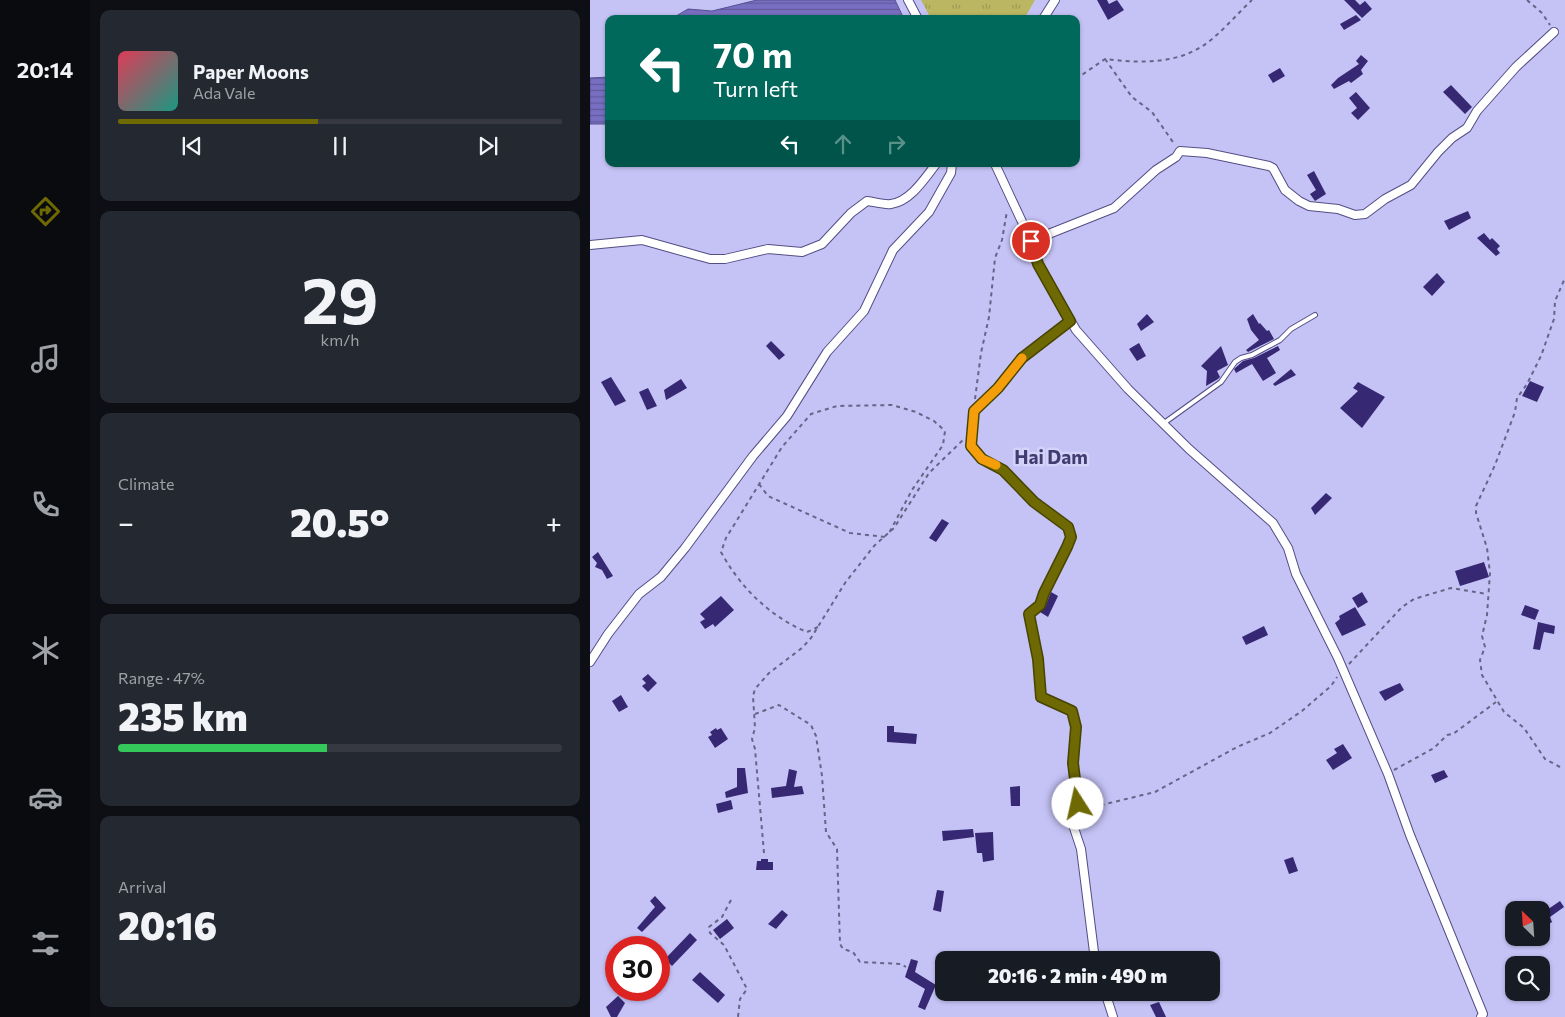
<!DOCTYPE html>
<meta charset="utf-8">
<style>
body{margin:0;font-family:Commissioner,sans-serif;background:#242831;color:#f1f3f6;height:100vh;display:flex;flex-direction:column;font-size:19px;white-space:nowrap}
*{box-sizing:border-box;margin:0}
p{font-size:16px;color:#9ea1a6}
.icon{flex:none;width:28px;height:28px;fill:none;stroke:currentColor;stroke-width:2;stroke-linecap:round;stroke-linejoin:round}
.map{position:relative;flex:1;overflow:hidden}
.panel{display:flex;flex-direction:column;gap:10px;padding:10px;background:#0d0f14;width:500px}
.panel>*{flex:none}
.hud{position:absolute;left:15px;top:15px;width:475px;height:152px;border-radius:10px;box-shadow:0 1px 4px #0004;background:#00695c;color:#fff;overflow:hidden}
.needle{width:32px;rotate:335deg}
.fabs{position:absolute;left:915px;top:901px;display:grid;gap:10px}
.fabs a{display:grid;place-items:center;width:45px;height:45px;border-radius:10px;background:#171b24;box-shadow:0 1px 4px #0004;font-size:25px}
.speed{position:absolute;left:15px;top:936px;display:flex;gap:10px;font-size:25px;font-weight:700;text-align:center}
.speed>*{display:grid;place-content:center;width:65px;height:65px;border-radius:50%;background:#171b24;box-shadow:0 1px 4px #0004;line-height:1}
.speed .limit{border:8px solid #d22;background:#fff;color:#111}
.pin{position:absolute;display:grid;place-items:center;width:42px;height:42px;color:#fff;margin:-21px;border:2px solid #fff;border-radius:50%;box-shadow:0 1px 5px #0007}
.me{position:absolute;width:55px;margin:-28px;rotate:350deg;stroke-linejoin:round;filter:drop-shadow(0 0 4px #0008)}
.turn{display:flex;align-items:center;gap:18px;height:105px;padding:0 25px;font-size:22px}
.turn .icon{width:65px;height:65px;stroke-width:2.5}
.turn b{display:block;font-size:35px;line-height:42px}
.lanes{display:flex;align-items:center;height:48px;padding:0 25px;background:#0003;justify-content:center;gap:25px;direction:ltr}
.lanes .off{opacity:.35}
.big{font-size:38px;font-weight:800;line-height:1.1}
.panel .widget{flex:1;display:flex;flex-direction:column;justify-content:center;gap:8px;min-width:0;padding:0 18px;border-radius:10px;background:#242831}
.panel .dial{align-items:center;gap:0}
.dial b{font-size:65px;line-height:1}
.song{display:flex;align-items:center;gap:15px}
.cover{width:60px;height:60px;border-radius:8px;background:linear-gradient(135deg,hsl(350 70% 55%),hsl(170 70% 35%))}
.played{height:5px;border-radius:2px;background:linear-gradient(90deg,#6e6903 45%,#363941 45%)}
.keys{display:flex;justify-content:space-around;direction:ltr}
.heat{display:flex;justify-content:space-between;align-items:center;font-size:28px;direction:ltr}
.charge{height:8px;border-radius:4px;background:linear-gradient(90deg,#34c759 47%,#363941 0)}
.trip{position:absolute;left:345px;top:951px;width:285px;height:50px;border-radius:10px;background:#171b24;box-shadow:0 1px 4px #0004;font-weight:800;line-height:50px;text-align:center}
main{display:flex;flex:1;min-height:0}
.dock{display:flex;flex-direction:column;width:90px;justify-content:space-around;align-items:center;background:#090b0e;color:#9ea1a6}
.dock .icon{width:35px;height:35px}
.dock .selected{color:#6e6903}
.dock b{font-size:22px;color:#f1f3f6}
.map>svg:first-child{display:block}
</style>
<main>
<nav class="dock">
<b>20:14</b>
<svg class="icon selected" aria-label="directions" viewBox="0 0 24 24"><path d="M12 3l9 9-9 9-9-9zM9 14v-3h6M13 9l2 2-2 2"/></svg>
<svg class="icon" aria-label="music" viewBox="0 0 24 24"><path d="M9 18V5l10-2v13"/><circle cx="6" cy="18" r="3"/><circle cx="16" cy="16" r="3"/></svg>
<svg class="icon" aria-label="phone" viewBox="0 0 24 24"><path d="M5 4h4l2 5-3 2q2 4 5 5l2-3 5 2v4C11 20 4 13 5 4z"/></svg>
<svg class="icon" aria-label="climate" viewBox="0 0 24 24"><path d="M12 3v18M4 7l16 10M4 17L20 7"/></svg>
<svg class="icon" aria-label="car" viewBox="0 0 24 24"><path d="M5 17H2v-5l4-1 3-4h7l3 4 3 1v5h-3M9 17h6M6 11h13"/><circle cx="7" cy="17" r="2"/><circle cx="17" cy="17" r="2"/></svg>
<svg class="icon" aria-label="filters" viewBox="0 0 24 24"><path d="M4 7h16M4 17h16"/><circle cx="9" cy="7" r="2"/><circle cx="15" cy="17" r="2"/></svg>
</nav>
<section class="panel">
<div class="widget">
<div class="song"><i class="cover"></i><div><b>Paper Moons</b><p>Ada Vale</p></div></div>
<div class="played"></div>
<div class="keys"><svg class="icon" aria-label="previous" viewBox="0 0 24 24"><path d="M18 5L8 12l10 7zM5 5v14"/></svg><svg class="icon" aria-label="pause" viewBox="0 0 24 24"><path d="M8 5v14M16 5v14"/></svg><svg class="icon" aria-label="next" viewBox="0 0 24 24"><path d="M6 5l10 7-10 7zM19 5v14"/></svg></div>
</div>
<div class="widget dial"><b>29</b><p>km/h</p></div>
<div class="widget"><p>Climate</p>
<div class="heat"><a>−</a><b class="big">20.5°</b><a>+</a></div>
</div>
<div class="widget"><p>Range · 47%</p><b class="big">235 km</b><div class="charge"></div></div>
<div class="widget"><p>Arrival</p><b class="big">20:16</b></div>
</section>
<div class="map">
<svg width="975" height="1017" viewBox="0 0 975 1017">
<defs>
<pattern id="grass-tufts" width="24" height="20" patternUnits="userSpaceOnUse" patternTransform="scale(1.25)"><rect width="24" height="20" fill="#bab661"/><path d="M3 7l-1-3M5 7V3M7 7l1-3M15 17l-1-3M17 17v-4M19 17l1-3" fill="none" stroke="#9f9b54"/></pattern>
<pattern id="water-rules" width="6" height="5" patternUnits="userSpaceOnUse" patternTransform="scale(1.25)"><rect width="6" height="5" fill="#786fc2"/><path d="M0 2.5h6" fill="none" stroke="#61599d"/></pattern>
</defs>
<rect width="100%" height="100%" fill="#c5c3f6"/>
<!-- grass -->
<path fill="url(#grass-tufts)" d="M 331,0 L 445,0 L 434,19 L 341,19 Z"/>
<!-- water -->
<g fill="url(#water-rules)" stroke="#575090">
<path d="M 167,0 L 305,0 L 314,19 L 81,19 L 98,9 L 122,11 Z"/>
<path d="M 19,77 L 19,124 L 0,124 L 0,78 Z"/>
</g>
<!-- building -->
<g fill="#362873">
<path d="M 507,0 L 517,0 L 519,4 L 527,0 L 534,10 L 518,20 Z"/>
<path d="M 754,0 L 765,0 L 770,5 L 775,1 L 782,9 L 772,18 Z"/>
<path d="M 766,15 L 771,20 L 754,30 L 750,24 Z"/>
<path d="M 771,55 L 778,61 L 771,70 L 773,74 L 761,83 L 759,81 L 744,89 L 741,85 L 748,78 L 769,64 L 766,61 Z"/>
<path d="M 690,68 L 695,76 L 683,83 L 678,75 Z"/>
<path d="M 861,85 L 882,107 L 875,114 L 853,92 Z"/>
<path d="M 766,92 L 780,108 L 768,120 L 761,113 L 767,108 L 759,98 Z"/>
<path d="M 724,171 L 736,194 L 725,201 L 720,194 L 726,190 L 717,175 Z"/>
<path d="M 878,211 L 881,218 L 859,230 L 854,221 Z"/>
<path d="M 894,233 L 900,240 L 902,238 L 910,246 L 907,249 L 910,253 L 906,256 L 887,238 Z"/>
<path d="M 847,273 L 855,282 L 842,296 L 833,287 Z"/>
<path d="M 557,314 L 564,322 L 551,331 L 547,324 Z"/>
<path d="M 663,314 L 669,324 L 670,323 L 677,331 L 679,330 L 684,339 L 658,352 L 656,350 L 669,340 L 661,330 L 657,319 Z"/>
<path d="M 181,341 L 195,355 L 189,360 L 176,346 Z"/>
<path d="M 549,343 L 556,356 L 547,361 L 539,349 Z"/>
<path d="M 631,346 L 638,365 L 627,371 L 630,377 L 628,379 L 616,386 L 617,371 L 611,366 Z"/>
<path d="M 688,346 L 690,350 L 677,358 L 686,373 L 673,381 L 662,364 L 646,373 L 644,369 L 653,361 L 664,358 Z"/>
<path d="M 701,369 L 706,375 L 685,386 L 683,384 Z"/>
<path d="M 21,377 L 36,401 L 25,406 L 11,382 Z"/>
<path d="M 91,379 L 97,388 L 76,400 L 74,390 Z"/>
<path d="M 940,381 L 954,387 L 947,402 L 932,396 Z"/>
<path d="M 768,382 L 795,397 L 772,428 L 750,408 L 768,391 L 763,388 Z"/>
<path d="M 58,388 L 67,406 L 57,410 L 49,392 Z"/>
<path d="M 736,493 L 742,498 L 725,515 L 721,508 Z"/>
<path d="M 352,519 L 359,523 L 346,542 L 339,538 Z"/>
<path d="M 8,552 L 23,576 L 17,579 L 12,570 L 5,567 L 7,563 L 2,557 Z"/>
<path d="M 894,562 L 899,577 L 870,586 L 865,571 Z"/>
<path d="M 461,592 L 468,596 L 458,617 L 450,612 L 455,607 Z"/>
<path d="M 772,592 L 778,602 L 768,608 L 762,598 Z"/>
<path d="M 131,596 L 144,610 L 125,627 L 123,624 L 115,629 L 110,622 L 115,619 L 110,614 Z"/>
<path d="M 935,605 L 949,610 L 945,620 L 931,615 Z"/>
<path d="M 765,607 L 776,625 L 752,636 L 745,623 L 750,619 L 749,616 Z"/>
<path d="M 948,622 L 965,626 L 964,634 L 954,632 L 950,650 L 943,649 Z"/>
<path d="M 674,626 L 678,635 L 656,645 L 652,637 Z"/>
<path d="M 58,674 L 67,683 L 58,692 L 52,686 L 56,683 L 52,679 Z"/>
<path d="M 810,683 L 814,690 L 795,701 L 789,692 Z"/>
<path d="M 31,695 L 38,707 L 29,712 L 22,701 Z"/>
<path d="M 297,726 L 304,726 L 304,732 L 327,734 L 326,744 L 297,742 Z"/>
<path d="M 126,728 L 127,730 L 131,728 L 138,739 L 125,748 L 118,737 L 122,735 L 120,732 Z"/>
<path d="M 753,744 L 762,758 L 743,770 L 736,760 L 747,753 L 744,749 Z"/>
<path d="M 147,768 L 155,768 L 158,793 L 136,798 L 135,792 L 147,787 Z"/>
<path d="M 199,769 L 207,771 L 204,787 L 212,786 L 214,794 L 182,798 L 181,788 L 196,786 Z"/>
<path d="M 854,770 L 858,777 L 845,783 L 841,775 Z"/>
<path d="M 430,786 L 430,806 L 421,806 L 420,787 Z"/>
<path d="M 141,800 L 143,809 L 128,813 L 126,804 Z"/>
<path d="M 383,829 L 384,837 L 353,841 L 352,831 Z"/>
<path d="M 403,832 L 404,860 L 393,862 L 392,853 L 387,853 L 385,833 Z"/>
<path d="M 703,857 L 708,871 L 699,874 L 694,860 Z"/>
<path d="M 171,859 L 178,859 L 178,862 L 183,862 L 183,870 L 166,870 L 167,861 L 171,861 Z"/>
<path d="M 347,890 L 354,891 L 351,912 L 343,910 Z"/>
<path d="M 65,896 L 76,908 L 52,932 L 47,928 L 65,907 L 60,901 Z"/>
<path d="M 970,901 L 974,907 L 960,917 L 962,922 L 956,926 L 951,914 Z"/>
<path d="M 192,910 L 198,915 L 186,929 L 178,924 Z"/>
<path d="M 137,919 L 144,928 L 130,939 L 123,930 Z"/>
<path d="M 100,933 L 107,940 L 82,966 L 75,959 Z"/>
<path d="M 321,959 L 328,961 L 325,972 L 346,985 L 335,1010 L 328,1007 L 335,989 L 315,977 Z"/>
<path d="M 110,972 L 135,995 L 128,1003 L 102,980 Z"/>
<path d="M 28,996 L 35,1003 L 27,1017 L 21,1017 L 16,1007 Z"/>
<path d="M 569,1002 L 576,1017 L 566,1017 L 560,1005 Z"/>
</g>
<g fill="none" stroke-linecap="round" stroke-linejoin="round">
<!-- lane casing -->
<g stroke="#534e84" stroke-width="6">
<path id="lane" d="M 574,423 L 631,382 L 645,362 L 651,358 L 662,355 L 690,340 L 701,329 L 725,315"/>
</g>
<!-- street casing -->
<g stroke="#534e84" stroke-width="10">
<g id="street">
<path d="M 318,0 L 328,19"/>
<path d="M 453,19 L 465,0"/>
<path d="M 405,164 L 441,241 L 448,264 L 486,330 L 538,389 L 599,449 L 683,523 L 698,548 L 706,574 L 748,658 L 798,774 L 820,835 L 893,1014 L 891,1017"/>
<path d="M 441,241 L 524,208 L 566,170 L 586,157 L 590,151 L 617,153 L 679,166 L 683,168 L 695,190 L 709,201 L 719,206 L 748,209 L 765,215 L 775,214 L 795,199 L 821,185 L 848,152 L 862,138 L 877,128 L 887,111 L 926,67 L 964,32"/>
<path d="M 0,245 L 52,240 L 120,259 L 135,259 L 178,249 L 212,252 L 232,244 L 261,213 L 277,201 C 285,202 294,205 301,204 C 321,201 335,178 346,164"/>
<path d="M 480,321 L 432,358 L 408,388 L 384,411 L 381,446 L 392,459 L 413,470 L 444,501 L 478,527 L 481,537 L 454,593 L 450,605 L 439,614 L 448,659 L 451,697 L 482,711 L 486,727 L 483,763 L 488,804 L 484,828 L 491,849 L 505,960"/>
<path d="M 0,662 L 18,634 L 49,594 L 71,577 L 95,548 L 163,456 L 197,416 L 237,352 L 274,311 L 303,250 L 339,212 L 361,173 L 362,164"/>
<path d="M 515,992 L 523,1017"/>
</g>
</g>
<!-- path -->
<g stroke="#676488" stroke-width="2" stroke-dasharray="4 4" stroke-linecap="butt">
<path d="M 937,0 L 952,13 L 960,25"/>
<path d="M 515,59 L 542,97 L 562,112 L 585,145"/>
<path d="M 486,79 L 515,59 C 549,63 587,65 617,43 C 633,31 647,14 662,0"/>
<path d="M 385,399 L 391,353 L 399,317 L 405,258 L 412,240 L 417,211"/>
<path d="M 169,484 L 178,496 L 260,533 L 295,537"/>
<path d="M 228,627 L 217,632 C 180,617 150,587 131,552 L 136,538 L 192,447 L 221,414 L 247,406 L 302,405 L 326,412 L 344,421 L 355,431 L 353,445 L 322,490 L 298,535"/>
<path d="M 759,664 L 812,607 L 824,599 L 861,588 L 897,594"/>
<path d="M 165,714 L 189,705 L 221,725 L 226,736 L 232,776 L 236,832 L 247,849 L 250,944 L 253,949 L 263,952 L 270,962 L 311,964 L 316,967"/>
<path d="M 970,767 L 955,759 L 934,728 L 914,712 L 892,675 L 890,660 L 895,647 L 892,636 L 897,615 L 900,573 L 897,548 L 886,513 L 886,506 L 905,465 L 925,412 L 927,398 L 937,384 L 951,356 L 964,319 L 965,301 L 975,278"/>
<path d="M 804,770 L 844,748 L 857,735 L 863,734 L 906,702"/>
<path d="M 495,809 L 565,792 L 647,747 L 680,733 L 712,711 L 741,686 L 747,677"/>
<path d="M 174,853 L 165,749 L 162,739 L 165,728 L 163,696 L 165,689 L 179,673 L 212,648 L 221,638 L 255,583 L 284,546 L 304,528 L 339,473 L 373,440"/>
<path d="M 141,900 L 132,917 L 119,927 L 120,933 L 134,945 L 157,989 L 150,999 L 148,1017"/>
</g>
<!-- lane -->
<use href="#lane" stroke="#fff" stroke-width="4"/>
<!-- street -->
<use href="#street" stroke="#fff" stroke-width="8"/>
</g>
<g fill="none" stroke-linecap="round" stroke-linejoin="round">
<!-- route casing -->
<g stroke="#484402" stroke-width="12">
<path id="route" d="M 441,241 L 448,264 L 480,321 L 432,358 L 408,388 L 384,411 L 381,446 L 392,459 L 413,470 L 444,502 L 478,527 L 481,537 L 477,547 L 454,593 L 450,605 L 439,614 L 448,659 L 451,697 L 482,711 L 486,727 L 483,763 L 488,804"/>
</g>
<!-- route -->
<use href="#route" stroke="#6e6903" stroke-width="9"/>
<!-- slow -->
<path stroke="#f59e0b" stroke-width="9" d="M 406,465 L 392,459 L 381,446 L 384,411 L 408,388 L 432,358"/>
</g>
<g text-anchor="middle" stroke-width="5" stroke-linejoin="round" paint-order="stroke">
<!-- district labels -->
<g font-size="19" font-weight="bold" fill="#423c71" stroke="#d3d2f8">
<text x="461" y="464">Hai Dam</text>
</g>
</g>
</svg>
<div class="fabs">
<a><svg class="needle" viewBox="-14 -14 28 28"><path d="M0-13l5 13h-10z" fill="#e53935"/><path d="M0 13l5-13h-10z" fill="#9ea1a6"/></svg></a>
<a><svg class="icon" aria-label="search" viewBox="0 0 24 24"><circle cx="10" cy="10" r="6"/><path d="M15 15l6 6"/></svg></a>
</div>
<div class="speed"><div class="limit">30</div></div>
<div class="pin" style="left:441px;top:241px;background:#d93025"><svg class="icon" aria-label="arrive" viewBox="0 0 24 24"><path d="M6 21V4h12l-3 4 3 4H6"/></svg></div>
<svg class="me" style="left:488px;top:804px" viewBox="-20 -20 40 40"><circle r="19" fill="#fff"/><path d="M0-13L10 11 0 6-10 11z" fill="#6e6903"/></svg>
<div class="trip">20:16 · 2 min · 490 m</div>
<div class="hud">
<div class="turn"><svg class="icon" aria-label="left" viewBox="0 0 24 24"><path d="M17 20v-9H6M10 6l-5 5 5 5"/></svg><div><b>70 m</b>Turn left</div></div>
<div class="lanes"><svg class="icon" aria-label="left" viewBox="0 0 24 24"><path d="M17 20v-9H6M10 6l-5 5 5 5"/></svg><svg class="icon off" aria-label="ahead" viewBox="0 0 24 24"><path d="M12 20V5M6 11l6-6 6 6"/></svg><svg class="icon off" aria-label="right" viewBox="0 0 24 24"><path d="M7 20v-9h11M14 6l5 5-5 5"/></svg></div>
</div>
</div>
</main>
